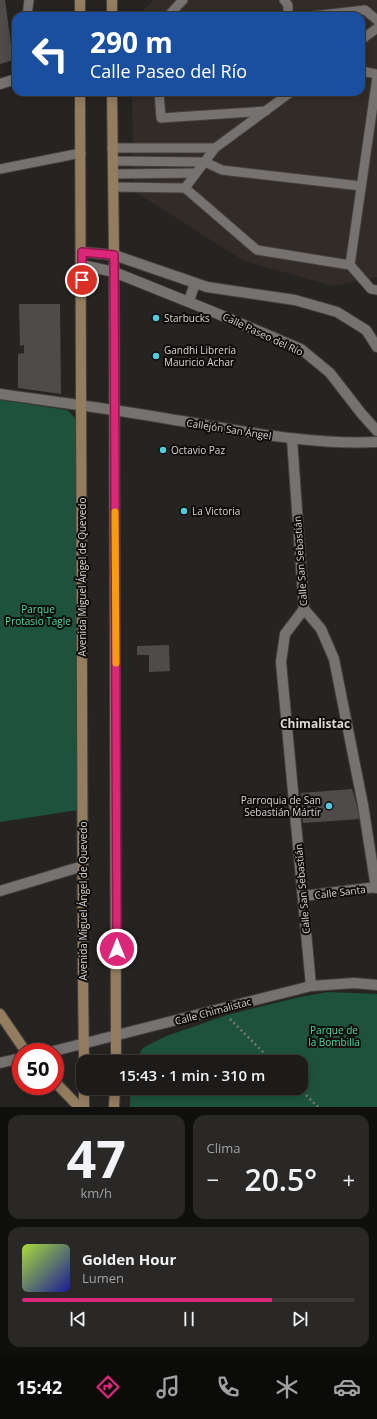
<!DOCTYPE html>
<html lang="es">
<meta charset="utf-8">
<style>
body{margin:0;font-family:"Open Sans",sans-serif;background:#292826;color:#f1f3f6;height:100vh;display:flex;flex-direction:column;font-size:15px;white-space:nowrap}
*{box-sizing:border-box;margin:0}
p{font-size:13px;color:#a0a1a2}
.icon{flex:none;width:22px;height:22px;fill:none;stroke:currentColor;stroke-width:2;stroke-linecap:round;stroke-linejoin:round}
.map{position:relative;height:1107px;overflow:hidden}
.side{display:flex;flex-direction:column;gap:8px;padding:8px;background:#0f0f0e;flex:1}
.side>*{flex:none}
.guide{position:absolute;left:12px;top:12px;width:353px;height:84px;border-radius:12px;box-shadow:0 2px 10px #0003,0 0 0 1px #3a3938;background:#1a4fa0;color:#fff;overflow:hidden}
.speed{position:absolute;left:12px;top:1043px;display:flex;gap:8px;font-size:20px;font-weight:700;text-align:center}
.speed>*{display:grid;place-content:center;width:52px;height:52px;border-radius:50%;background:#1c1b19;box-shadow:0 2px 10px #0003,0 0 0 1px #3a3938;line-height:1}
.speed .limit{border:6px solid #d22;background:#fff;color:#111}
.pin{position:absolute;display:grid;place-items:center;width:34px;height:34px;color:#fff;margin:-17px;border:2px solid #fff;border-radius:50%;box-shadow:0 1px 4px #0007}
.me{position:absolute;width:44px;margin:-22px;rotate:0deg;stroke-linejoin:round;filter:drop-shadow(0 0 3px #0008)}
.turn{display:flex;align-items:center;gap:14px;height:84px;padding:0 12px;font-size:18px}
.turn .icon{width:52px;height:52px;stroke-width:2.5}
.turn b{display:block;font-size:28px;line-height:34px}
.big{font-size:30px;font-weight:600;line-height:1.1}
.side .tile{flex:1;display:flex;flex-direction:column;justify-content:center;gap:6px;min-width:0;padding:0 14px;border-radius:12px;background:#292826}
.side .dial{align-items:center;gap:0}
.dial b{font-size:52px;line-height:1}
.song{display:flex;align-items:center;gap:12px}
.cover{width:48px;height:48px;border-radius:6px;background:linear-gradient(135deg,hsl(80 70% 55%),hsl(240 70% 35%))}
.played{height:4px;border-radius:2px;background:linear-gradient(90deg,#db2777 75%,#3a3938 75%)}
.keys{display:flex;justify-content:space-around;direction:ltr}
.heat{display:flex;justify-content:space-between;align-items:center;font-size:22px;direction:ltr}
.side .tiles{flex:1;display:grid;gap:8px;grid-template-columns:1fr 1fr}
.tile:last-child{grid-column:span 2}
.trip{position:absolute;left:76px;top:1055px;width:232px;height:40px;border-radius:12px;background:#1c1b19;box-shadow:0 2px 10px #0003,0 0 0 1px #3a3938;font-weight:600;line-height:40px;text-align:center}
.tabs{display:flex;height:64px;justify-content:space-around;align-items:center;background:#0b0b0a;color:#a0a1a2}
.tabs .icon{width:28px;height:28px}
.tabs .on{color:#db2777}
.tabs b{font-size:18px;color:#f1f3f6}
.map>svg:first-child{display:block}
</style>
<div class="map">
<svg width="377" height="1107" viewBox="0 0 377 1107">
<rect width="100%" height="100%" fill="#262421"/>
<!-- built -->
<path fill="#332b26" d="M 154,0 L 377,0 L 377,277 L 333,286 L 244,261 L 134,191 L 132,92 L 361,92 L 361,16 L 137,16 Z"/>
<!-- green -->
<g fill="#1d533c">
<path d="M 0,400 L 67,410 L 76,419 L 78,810 L 0,822 Z"/>
<path d="M 328,992 L 377,994 L 377,1107 L 130,1107 L 130,1088 L 301,1088 L 301,1062 L 134,1062 L 143,1048 L 164,1037 L 227,1015 L 300,997 Z"/>
</g>
<!-- building -->
<g fill="#4f4b49">
<path d="M 0,0 L 5,0 L 13,60 L 0,64 Z"/>
<path d="M 265,11 L 265,16 L 237,16 L 237,15 Z"/>
<path d="M 19,304 L 60,304 L 61,394 L 18,388 L 18,354 L 24,353 L 24,345 L 20,346 Z"/>
<path d="M 169,645 L 170,671 L 149,672 L 149,655 L 137,655 L 137,646 Z"/>
<path d="M 352,789 L 361,819 L 303,823 L 301,793 Z"/>
</g>
<g fill="none" stroke-linecap="round" stroke-linejoin="round">
<!-- lane casing -->
<g stroke="#43413f" stroke-width="11">
<g id="lane">
<path d="M 284,0 L 288,5 L 288,16"/>
<path d="M 27,16 L 29,0"/>
<path d="M 168,16 L 183,0"/>
<path d="M 313,16 L 365,10 L 377,20"/>
<path d="M 361,40 L 377,28"/>
<path d="M 361,71 L 377,74"/>
<path d="M 159,92 L 161,118 L 266,111"/>
<path d="M 112,148 L 215,148"/>
<path d="M 113,161 L 205,162 L 222,170 L 361,186"/>
<path d="M 0,169 L 81,153"/>
<path d="M 113,174 L 196,173"/>
<path d="M 114,187 L 185,188 L 257,250 L 350,265 L 371,289 L 377,290"/>
<path d="M 185,188 L 215,148 L 291,92"/>
<path d="M 350,265 L 377,77"/>
</g>
</g>
<!-- street casing -->
<g stroke="#43413f" stroke-width="12">
<g id="street">
<path d="M 0,84 L 16,79"/>
<path d="M 82,252 L 114,255 L 207,287 L 295,300 L 337,312 L 366,330 L 377,347"/>
<path d="M 82,265 L 114,272 L 211,311 L 301,349 L 330,373 L 361,413 L 377,431"/>
<path d="M 189,301 L 195,283"/>
<path d="M 0,394 C 56,402 113,409 169,419 C 238,430 306,445 377,442"/>
<path d="M 292,439 L 304,609 L 285,634 L 281,662 L 311,986"/>
<path d="M 304,609 L 321,629 L 334,659 L 363,805 L 376,888"/>
<path d="M 0,891 L 83,866"/>
<path d="M 303,896 L 377,887"/>
<path d="M 50,1052 L 311,986 L 354,983 L 377,985"/>
<path d="M 0,1063 L 21,1058"/>
</g>
</g>
<!-- secondary casing -->
<g stroke="#43413f" stroke-width="12">
<g id="secondary">
<path d="M 80,0 L 80,16"/>
<path d="M 112,0 L 112,16"/>
<path d="M 80,92 L 83,982 L 84,1062"/>
<path d="M 112,92 L 114,255 L 116,1062"/>
<path d="M 0,1014 L 26,1052"/>
<path d="M 55,1082 L 79,1107"/>
<path d="M 84,1107 L 84,1088"/>
<path d="M 114,1107 L 115,1088"/>
</g>
</g>
<!-- path -->
<g stroke="#797775" stroke-width="2.5" stroke-dasharray="2 3" stroke-linecap="butt">
<path d="M 230,1019 L 273,1062"/>
<path d="M 299,1088 L 318,1107"/>
</g>
<!-- lane -->
<use href="#lane" stroke="#76726f" stroke-width="9"/>
<!-- street -->
<use href="#street" stroke="#76726f" stroke-width="10"/>
<!-- secondary -->
<use href="#secondary" stroke="#947c5e" stroke-width="10"/>
</g>
<g fill="none" stroke-linecap="round" stroke-linejoin="round">
<!-- route casing -->
<g stroke="#8e194d" stroke-width="10">
<path id="route" d="M 82,280 L 82,252 L 114,255 L 117,949"/>
</g>
<!-- route -->
<use href="#route" stroke="#db2777" stroke-width="7"/>
<!-- slow -->
<path stroke="#f59e0b" stroke-width="7" d="M 115,512 L 116,663"/>
</g>
<!-- markers -->
<g fill="#54cade" stroke="#0e0d0c" stroke-width="1.5">
<circle cx="156" cy="318" r="4"/>
<circle cx="156" cy="356" r="4"/>
<circle cx="163" cy="450" r="4"/>
<circle cx="184" cy="511" r="4"/>
<circle cx="329" cy="806" r="4"/>
</g>
<g text-anchor="middle" stroke-width="4" stroke-linejoin="round" paint-order="stroke">
<!-- poi labels -->
<g font-size="10" fill="#d6d4d3" stroke="#0e0d0c" text-anchor="start">
<text x="164" y="322">Starbucks</text>
<text x="164" y="354">Gandhi Librería<tspan x="164" dy="12">Mauricio Achar</tspan></text>
<text x="171" y="454">Octavio Paz</text>
<text x="192" y="515">La Victoria</text>
<text x="321" y="804" text-anchor="end">Parroquia de San<tspan x="321" dy="12">Sebastián Mártir</tspan></text>
</g>
<!-- street labels -->
<g font-size="10" fill="#d6d4d3" stroke="#0e0d0c">
<text transform="translate(263 334) rotate(25)" y="4">Calle Paseo del Río</text>
<text transform="translate(229 429) rotate(9)" y="4">Callejón San Ángel</text>
<text transform="translate(300 561) rotate(-94)" y="4">Calle San Sebastián</text>
<text transform="translate(82 577) rotate(-90)" y="4">Avenida Miguel Ángel de Quevedo</text>
<text transform="translate(302 889) rotate(-95)" y="4">Calle San Sebastián</text>
<text transform="translate(340 892) rotate(-7)" y="4">Calle Santa</text>
<text transform="translate(83 901) rotate(-90)" y="4">Avenida Miguel Ángel de Quevedo</text>
<text transform="translate(213 1011) rotate(-15)" y="4">Calle Chimalistac</text>
</g>
<!-- park labels -->
<g font-size="10" fill="#48dea1" stroke="#0e0d0c">
<text x="38" y="613">Parque<tspan x="38" dy="12">Protasio Tagle</tspan></text>
<text x="334" y="1034">Parque de<tspan x="334" dy="12">la Bombilla</tspan></text>
</g>
<!-- quarter labels -->
<g font-size="12" font-weight="bold" fill="#dcd8d5" stroke="#0e0d0c">
<text x="315" y="728">Chimalistac</text>
</g>
</g>
</svg>
<div class="speed"><div class="limit">50</div></div>
<div class="pin" style="left:82px;top:280px;background:#d93025"><svg class="icon" aria-label="arrive" viewBox="0 0 24 24"><path d="M6 21V4h12l-3 4 3 4H6"/></svg></div>
<svg class="me" style="left:117px;top:949px" viewBox="-20 -20 40 40"><circle r="17" fill="#db2777" stroke="#fff" stroke-width="3"/><path d="M0-11L8 9 0 5-8 9z" fill="#fff"/></svg>
<div class="trip">15:43 · 1 min · 310 m</div>
<div class="guide">
<div class="turn"><svg class="icon" aria-label="left" viewBox="0 0 24 24"><path d="M17 20v-9H6M10 6l-5 5 5 5"/></svg><div><b>290 m</b>Calle Paseo del Río</div></div>
</div>
</div>
<section class="side">
<div class="tiles">
<div class="tile dial"><b>47</b><p>km/h</p></div>
<div class="tile"><p>Clima</p>
<div class="heat"><a>−</a><b class="big">20.5°</b><a>+</a></div>
</div>
<div class="tile">
<div class="song"><i class="cover"></i><div><b>Golden Hour</b><p>Lumen</p></div></div>
<div class="played"></div>
<div class="keys"><svg class="icon" aria-label="previous" viewBox="0 0 24 24"><path d="M18 5L8 12l10 7zM5 5v14"/></svg><svg class="icon" aria-label="pause" viewBox="0 0 24 24"><path d="M8 5v14M16 5v14"/></svg><svg class="icon" aria-label="next" viewBox="0 0 24 24"><path d="M6 5l10 7-10 7zM19 5v14"/></svg></div>
</div>
</div>
</section>
<nav class="tabs">
<b>15:42</b>
<svg class="icon on" aria-label="directions" viewBox="0 0 24 24"><path d="M12 3l9 9-9 9-9-9zM9 14v-3h6M13 9l2 2-2 2"/></svg>
<svg class="icon" aria-label="music" viewBox="0 0 24 24"><path d="M9 18V5l10-2v13"/><circle cx="6" cy="18" r="3"/><circle cx="16" cy="16" r="3"/></svg>
<svg class="icon" aria-label="phone" viewBox="0 0 24 24"><path d="M5 4h4l2 5-3 2q2 4 5 5l2-3 5 2v4C11 20 4 13 5 4z"/></svg>
<svg class="icon" aria-label="climate" viewBox="0 0 24 24"><path d="M12 3v18M4 7l16 10M4 17L20 7"/></svg>
<svg class="icon" aria-label="car" viewBox="0 0 24 24"><path d="M5 17H2v-5l4-1 3-4h7l3 4 3 1v5h-3M9 17h6M6 11h13"/><circle cx="7" cy="17" r="2"/><circle cx="17" cy="17" r="2"/></svg>
</nav>
